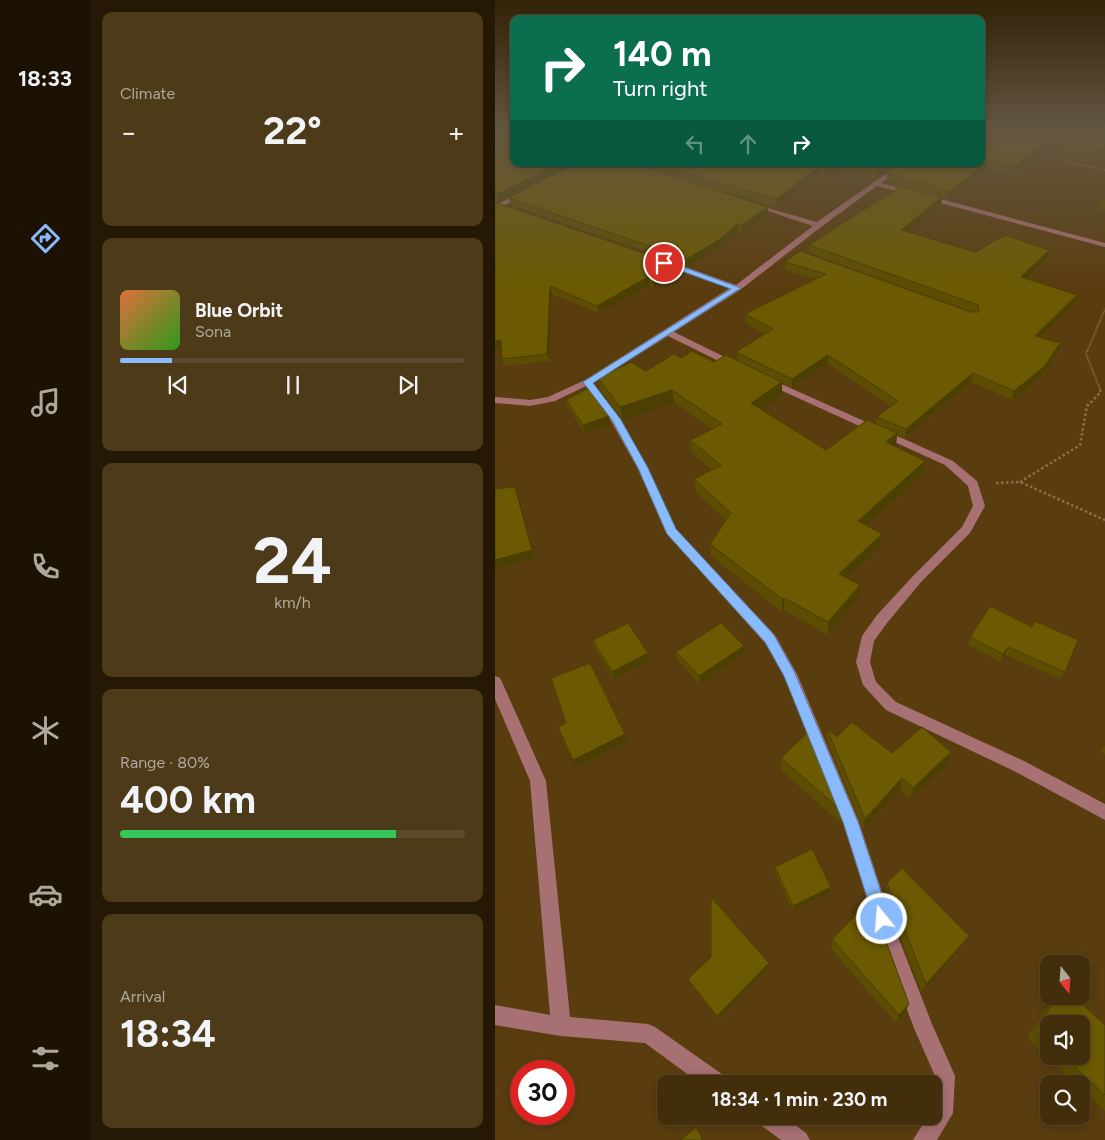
<!DOCTYPE html>
<meta charset="utf-8">
<style>
body{margin:0;font-family:Figtree,sans-serif;background:#4d3a19;color:#f1f3f6;height:100vh;display:flex;flex-direction:column;font-size:19px;white-space:nowrap}
*{box-sizing:border-box;margin:0}
p{font-size:16px;color:#afa89d}
.icon{flex:none;width:28px;height:28px;fill:none;stroke:currentColor;stroke-width:2;stroke-linecap:round;stroke-linejoin:round}
.map{position:relative;flex:1;overflow:hidden}
.drawer{display:flex;flex-direction:column;gap:12px;padding:12px;background:#251906;width:405px}
.drawer>*{flex:none}
.guide{position:absolute;left:15px;top:15px;width:475px;height:152px;border-radius:10px;box-shadow:0 2px 8px #0003,0 0 0 1px #5b4a2c;background:#0b6e4f;color:#fff;overflow:hidden}
.needle{width:32px;rotate:163deg}
.fabs{position:absolute;left:545px;top:955px;display:grid;gap:10px}
.fabs a{display:grid;place-items:center;width:50px;height:50px;border-radius:10px;background:#432e0b;box-shadow:0 2px 8px #0003,0 0 0 1px #5b4a2c;font-size:25px}
.speed{position:absolute;left:15px;top:1060px;display:flex;gap:10px;font-size:25px;font-weight:700;text-align:center}
.speed>*{display:grid;place-content:center;width:65px;height:65px;border-radius:50%;background:#432e0b;box-shadow:0 2px 8px #0003,0 0 0 1px #5b4a2c;line-height:1}
.speed .limit{border:8px solid #d22;background:#fff;color:#111}
.pin{position:absolute;display:grid;place-items:center;width:42px;height:42px;color:#fff;margin:-21px;border:2px solid #fff;border-radius:50%;box-shadow:0 1px 5px #0007}
.me{position:absolute;width:55px;margin:-28px;rotate:343deg;stroke-linejoin:round;filter:drop-shadow(0 0 4px #0008)}
.turn{display:flex;align-items:center;gap:18px;height:105px;padding:0 20px;font-size:22px}
.turn .icon{width:65px;height:65px;stroke-width:2.5}
.turn b{display:block;font-size:35px;line-height:42px}
.lanes{display:flex;align-items:center;height:48px;padding:0 20px;background:#0003;justify-content:center;gap:25px;direction:ltr}
.lanes .off{opacity:.35}
.big{font-size:38px;font-weight:700;line-height:1.1}
.drawer .tile{flex:1;display:flex;flex-direction:column;justify-content:center;gap:8px;min-width:0;padding:0 18px;border-radius:10px;background:#4d3a19}
.drawer .dial{align-items:center;gap:0}
.dial b{font-size:65px;line-height:1}
.song{display:flex;align-items:center;gap:15px}
.cover{width:60px;height:60px;border-radius:8px;background:linear-gradient(135deg,hsl(20 70% 55%),hsl(110 70% 35%))}
.played{height:5px;border-radius:2px;background:linear-gradient(90deg,#89bafc 15%,#5b4a2c 15%)}
.keys{display:flex;justify-content:space-around;direction:ltr}
.heat{display:flex;justify-content:space-between;align-items:center;font-size:28px;direction:ltr}
.charge{height:8px;border-radius:4px;background:linear-gradient(90deg,#34c759 80%,#5b4a2c 0)}
.trip{position:absolute;left:162px;top:1075px;width:285px;height:50px;border-radius:10px;background:#432e0b;box-shadow:0 2px 8px #0003,0 0 0 1px #5b4a2c;font-weight:700;line-height:50px;text-align:center}
main{display:flex;flex:1;min-height:0}
.dock{display:flex;flex-direction:column;width:90px;justify-content:space-around;align-items:center;background:#1b1204;color:#afa89d}
.dock .icon{width:35px;height:35px}
.dock .active{color:#89bafc}
.dock b{font-size:22px;color:#f1f3f6}
.map>svg:first-child{display:block}
</style>
<main>
<nav class="dock">
<b>18:33</b>
<svg class="icon active" aria-label="directions" viewBox="0 0 24 24"><path d="M12 3l9 9-9 9-9-9zM9 14v-3h6M13 9l2 2-2 2"/></svg>
<svg class="icon" aria-label="music" viewBox="0 0 24 24"><path d="M9 18V5l10-2v13"/><circle cx="6" cy="18" r="3"/><circle cx="16" cy="16" r="3"/></svg>
<svg class="icon" aria-label="phone" viewBox="0 0 24 24"><path d="M5 4h4l2 5-3 2q2 4 5 5l2-3 5 2v4C11 20 4 13 5 4z"/></svg>
<svg class="icon" aria-label="climate" viewBox="0 0 24 24"><path d="M12 3v18M4 7l16 10M4 17L20 7"/></svg>
<svg class="icon" aria-label="car" viewBox="0 0 24 24"><path d="M5 17H2v-5l4-1 3-4h7l3 4 3 1v5h-3M9 17h6M6 11h13"/><circle cx="7" cy="17" r="2"/><circle cx="17" cy="17" r="2"/></svg>
<svg class="icon" aria-label="filters" viewBox="0 0 24 24"><path d="M4 7h16M4 17h16"/><circle cx="9" cy="7" r="2"/><circle cx="15" cy="17" r="2"/></svg>
</nav>
<section class="drawer">
<div class="tile"><p>Climate</p>
<div class="heat"><a>−</a><b class="big">22°</b><a>+</a></div>
</div>
<div class="tile">
<div class="song"><i class="cover"></i><div><b>Blue Orbit</b><p>Sona</p></div></div>
<div class="played"></div>
<div class="keys"><svg class="icon" aria-label="previous" viewBox="0 0 24 24"><path d="M18 5L8 12l10 7zM5 5v14"/></svg><svg class="icon" aria-label="pause" viewBox="0 0 24 24"><path d="M8 5v14M16 5v14"/></svg><svg class="icon" aria-label="next" viewBox="0 0 24 24"><path d="M6 5l10 7-10 7zM19 5v14"/></svg></div>
</div>
<div class="tile dial"><b>24</b><p>km/h</p></div>
<div class="tile"><p>Range · 80%</p><b class="big">400 km</b><div class="charge"></div></div>
<div class="tile"><p>Arrival</p><b class="big">18:34</b></div>
</section>
<div class="map">
<svg width="610" height="1140" viewBox="0 0 610 1140">
<rect width="100%" height="100%" fill="#593d0f"/>
<g fill="none" stroke-linecap="round" stroke-linejoin="round">
<!-- path-far1 -->
<g stroke="#887049" stroke-width="2" stroke-dasharray="1 1" stroke-linecap="butt">
<path d="M 553,155 L 576,163 L 610,170"/>
<path d="M 605,389 L 591,354 L 610,309"/>
</g>
<!-- path -->
<g stroke="#887049" stroke-width="2.5" stroke-dasharray="2.5 2.5" stroke-linecap="butt">
<path d="M 525,482 L 585,445 L 592,406 L 606,392 L 604,388"/>
<path d="M 501,483 L 525,482 L 610,520"/>
</g>
<!-- minor -->
<g fill="#a77073" fill-rule="evenodd">
<path d="M 9,128 L 19,128 L 19,132 L 10,129 Z"/>
<path d="M 405,164 L 412,164 L 386,183 L 610,243 L 610,247 L 382,186 L 326,227 L 245,290 L 179,332 L 242,363 L 242,367 L 236,367 L 173,336 L 98,383 L 126,420 L 153,469 L 181,529 L 280,635 L 302,674 L 364,822 L 396,919 L 437,1024 L 460,1076 L 458,1113 L 442,1140 L 418,1140 L 433,1116 L 439,1116 L 440,1076 L 419,1028 L 378,919 L 348,822 L 289,676 L 270,643 L 172,534 L 143,469 L 116,421 L 91,386 L 60,401 L 35,406 L 0,403 L 0,397 L 35,400 L 53,397 L 90,380 L 235,288 L 165,264 L 165,260 L 171,260 L 241,285 L 318,226 L 255,205 L 255,203 L 322,222 Z"/>
<path d="M 27,193 L 32,194 L 0,210 L 0,205 Z"/>
<path d="M 273,378 L 458,461 L 482,481 L 490,506 L 475,533 L 427,581 L 392,623 L 379,641 L 375,662 L 381,682 L 401,702 L 529,761 L 610,804 L 610,820 L 519,771 L 391,710 L 368,685 L 361,662 L 367,636 L 382,615 L 419,575 L 467,527 L 478,506 L 473,486 L 450,465 L 270,383 L 268,381 Z"/>
<path d="M 0,676 L 5,678 L 7,682 L 51,781 L 75,1017 L 153,1024 L 160,1027 L 231,1077 L 234,1084 L 206,1084 L 150,1043 L 66,1036 L 0,1025 L 0,1005 L 55,1015 L 35,781 L 0,699 Z"/>
<path d="M 260,1116 L 288,1116 L 311,1133 L 315,1140 L 286,1140 L 263,1123 Z"/>
</g>
</g>
<!-- wall -->
<g fill="#5c4d02" fill-rule="evenodd">
<path d="M 0,128 L 4,201 L 0,201 Z"/>
<path d="M 486,128 L 610,128 L 610,159 L 552,147 L 518,174 L 492,168 L 453,199 L 392,181 L 392,173 Z"/>
<path d="M 79,164 L 402,164 L 397,168 L 389,166 L 389,174 L 381,179 L 342,169 L 330,177 L 323,176 L 281,207 L 204,184 L 273,214 L 247,232 L 244,231 L 225,246 L 193,266 L 16,205 L 14,198 Z"/>
<path d="M 447,197 L 446,205 L 412,232 L 481,252 L 552,258 L 531,278 L 582,295 L 580,303 L 545,337 L 563,352 L 547,375 L 517,400 L 476,382 L 410,438 L 402,435 L 401,446 L 400,446 L 430,461 L 428,474 L 371,526 L 387,534 L 385,547 L 352,578 L 365,585 L 364,597 L 333,635 L 289,610 L 287,612 L 216,556 L 215,544 L 231,520 L 201,492 L 199,479 L 217,470 L 197,453 L 195,440 L 217,429 L 179,402 L 128,420 L 106,391 L 103,378 L 151,371 L 186,358 L 219,362 L 242,360 L 241,352 L 270,334 L 251,323 L 250,314 L 320,279 L 290,270 L 290,262 L 476,312 L 478,312 L 314,253 L 314,245 ZM 333,364 L 396,406 L 382,417 L 381,424 L 331,450 L 266,409 L 287,395 L 287,383 L 297,388 Z"/>
<path d="M 610,197 L 610,211 L 604,209 L 606,201 Z"/>
<path d="M 0,203 L 184,272 L 159,287 L 154,285 L 104,313 L 57,294 L 55,361 L 9,366 L 7,359 Z"/>
<path d="M 71,400 L 116,424 L 90,433 L 73,408 Z"/>
<path d="M 537,627 L 583,640 L 566,679 L 510,655 L 506,662 L 473,645 L 475,637 Z"/>
<path d="M 98,640 L 155,660 L 119,679 L 100,648 Z"/>
<path d="M 249,646 L 250,653 L 205,684 L 182,659 L 181,652 Z"/>
<path d="M 332,729 L 342,737 L 397,753 L 453,764 L 415,799 L 405,789 L 368,830 L 332,740 Z"/>
<path d="M 610,745 L 610,754 L 606,752 Z"/>
<path d="M 286,758 L 347,811 L 346,823 L 287,771 Z"/>
<path d="M 280,867 L 336,887 L 335,892 L 298,911 L 280,873 Z"/>
<path d="M 392,883 L 468,945 L 427,993 L 398,918 L 390,894 Z"/>
<path d="M 337,939 L 411,1011 L 401,1023 L 336,949 Z"/>
<path d="M 274,963 L 274,967 L 224,1020 L 195,983 L 193,979 Z"/>
<path d="M 561,996 L 578,996 L 610,1025 L 610,1111 L 586,1088 L 586,1084 L 581,1084 L 532,1037 ZM 554,1024 L 586,1056 L 554,1056 Z"/>
</g>
<!-- shaded-wall -->
<g fill="#4b3f01">
<path d="M 553,139 L 552,147 L 518,174 L 520,167 Z"/>
<path d="M 494,161 L 492,168 L 453,199 L 455,191 Z"/>
<path d="M 64,164 L 78,164 L 4,201 L 2,194 Z"/>
<path d="M 339,164 L 343,164 L 342,169 L 330,177 L 330,170 Z"/>
<path d="M 397,164 L 402,164 L 397,168 Z"/>
<path d="M 389,166 L 389,174 L 381,179 L 382,171 Z"/>
<path d="M 323,168 L 323,176 L 281,207 L 281,199 Z"/>
<path d="M 447,197 L 446,205 L 405,238 L 406,230 Z"/>
<path d="M 273,207 L 273,214 L 247,232 L 247,225 Z"/>
<path d="M 243,224 L 244,231 L 225,246 L 193,266 L 192,259 Z"/>
<path d="M 554,250 L 552,258 L 524,285 L 526,277 Z"/>
<path d="M 183,265 L 184,272 L 159,287 L 158,279 Z"/>
<path d="M 153,277 L 154,285 L 104,313 L 102,306 Z"/>
<path d="M 55,286 L 57,294 L 55,361 L 52,354 Z"/>
<path d="M 582,295 L 580,303 L 538,345 L 540,336 Z"/>
<path d="M 6,340 L 8,347 L 0,349 L 0,341 Z"/>
<path d="M 565,343 L 563,352 L 547,375 L 517,400 L 519,391 Z"/>
<path d="M 333,355 L 333,364 L 297,388 L 297,379 Z"/>
<path d="M 478,373 L 476,382 L 410,438 L 411,429 Z"/>
<path d="M 287,382 L 287,395 L 256,416 L 256,403 Z"/>
<path d="M 177,390 L 179,402 L 128,420 L 125,407 Z"/>
<path d="M 114,416 L 116,424 L 90,433 L 88,425 Z"/>
<path d="M 402,433 L 401,446 L 390,455 L 391,442 Z"/>
<path d="M 430,461 L 428,474 L 362,534 L 363,521 Z"/>
<path d="M 20,487 L 23,494 L 40,558 L 0,569 L 0,560 Z"/>
<path d="M 387,534 L 385,547 L 343,587 L 344,574 Z"/>
<path d="M 365,585 L 364,597 L 333,635 L 333,622 Z"/>
<path d="M 289,598 L 289,610 L 287,612 L 287,599 Z"/>
<path d="M 249,646 L 250,653 L 205,684 L 204,676 Z"/>
<path d="M 513,647 L 510,655 L 506,662 L 508,654 Z"/>
<path d="M 153,653 L 155,660 L 119,679 L 117,672 Z"/>
<path d="M 130,734 L 133,741 L 81,767 L 78,760 Z"/>
<path d="M 456,752 L 453,764 L 415,799 L 418,788 Z"/>
<path d="M 407,778 L 405,789 L 368,830 L 370,819 Z"/>
<path d="M 336,887 L 335,892 L 298,911 L 298,906 Z"/>
<path d="M 474,936 L 468,945 L 427,993 L 431,984 Z"/>
<path d="M 274,963 L 274,967 L 224,1020 L 222,1016 Z"/>
<path d="M 414,1004 L 411,1011 L 401,1023 L 404,1015 Z"/>
<path d="M 201,1127 L 204,1131 L 209,1140 L 208,1140 Z"/>
</g>
<!-- building -->
<g fill="#6b5a02" stroke="#4b3f01">
<path d="M 0,128 L 9,128 L 19,130 L 19,164 L 64,164 L 2,194 L 0,194 Z"/>
<path d="M 486,128 L 610,128 L 610,151 L 553,139 L 520,167 L 494,161 L 455,191 L 392,173 L 406,164 L 486,164 Z"/>
<path d="M 79,164 L 141,164 L 273,207 L 247,225 L 243,224 L 225,239 L 192,259 L 14,198 Z"/>
<path d="M 160,164 L 339,164 L 330,170 L 323,168 L 281,199 Z"/>
<path d="M 352,164 L 382,164 L 389,166 L 382,171 Z"/>
<path d="M 406,186 L 447,197 L 406,230 L 481,252 L 510,235 L 554,250 L 526,277 L 582,295 L 540,336 L 565,343 L 550,366 L 519,391 L 478,373 L 411,429 L 382,417 L 403,401 L 333,355 L 297,379 L 241,352 L 278,329 L 250,314 L 331,274 L 290,262 L 305,251 L 476,312 L 484,312 L 483,305 L 314,245 Z"/>
<path d="M 610,197 L 610,202 L 606,201 Z"/>
<path d="M 0,203 L 3,203 L 183,265 L 158,279 L 153,277 L 102,306 L 55,286 L 52,354 L 7,359 L 6,340 L 0,341 Z"/>
<path d="M 197,351 L 219,362 L 231,355 L 287,382 L 256,403 L 331,450 L 372,420 L 402,433 L 391,442 L 430,461 L 363,521 L 387,534 L 344,574 L 365,585 L 333,622 L 289,598 L 287,599 L 215,544 L 236,513 L 199,479 L 226,465 L 195,440 L 227,424 L 177,390 L 125,407 L 103,378 L 136,362 L 151,371 L 179,354 L 186,358 Z"/>
<path d="M 94,388 L 114,416 L 88,425 L 71,400 Z"/>
<path d="M 20,487 L 37,550 L 0,560 L 0,489 Z"/>
<path d="M 495,606 L 537,627 L 540,621 L 583,640 L 570,672 L 513,647 L 508,654 L 475,637 Z"/>
<path d="M 133,623 L 153,653 L 117,672 L 98,640 Z"/>
<path d="M 226,623 L 249,646 L 204,676 L 181,652 Z"/>
<path d="M 95,663 L 130,734 L 78,760 L 63,727 L 71,723 L 56,678 Z"/>
<path d="M 357,722 L 397,753 L 427,727 L 456,752 L 418,788 L 407,778 L 370,819 L 332,729 L 342,737 Z"/>
<path d="M 315,730 L 347,811 L 286,758 Z"/>
<path d="M 317,849 L 336,887 L 298,906 L 280,867 Z"/>
<path d="M 407,868 L 474,936 L 431,984 L 401,908 L 392,883 Z"/>
<path d="M 216,897 L 274,963 L 222,1016 L 193,979 L 216,957 Z"/>
<path d="M 376,900 L 414,1004 L 404,1015 L 337,939 Z"/>
<path d="M 563,996 L 578,996 L 610,1025 L 610,1095 L 568,1056 L 586,1056 L 586,1024 L 554,1024 L 554,1043 L 540,1030 Z"/>
<path d="M 201,1127 L 208,1140 L 186,1140 Z"/>
</g>
<!-- sky -->
<linearGradient id="sky" x2="0" y2="1"><stop stop-color="#312208"/><stop offset="0.45" stop-color="#645742"/><stop offset="1" stop-color="#645742" stop-opacity="0"/></linearGradient>
<rect width="610" height="287" fill="url(#sky)"/>
<!-- route -->
<path fill="#89bafc" stroke="#5979a4" d="M 167,261 L 172,261 L 246,288 L 98,383 L 126,420 L 153,468 L 181,529 L 279,635 L 299,671 L 363,822 L 395,919 L 393,925 L 387,927 L 381,925 L 379,919 L 348,822 L 289,676 L 270,642 L 172,534 L 143,468 L 117,420 L 88,382 L 236,289 L 167,264 Z"/>
</svg>
<div class="fabs">
<a><svg class="needle" viewBox="-14 -14 28 28"><path d="M0-13l5 13h-10z" fill="#e53935"/><path d="M0 13l5-13h-10z" fill="#afa89d"/></svg></a>
<a><svg class="icon" aria-label="sound" viewBox="0 0 24 24"><path d="M4 9h4l5-4v14l-5-4H4zM17 9q2 3 0 6"/></svg></a>
<a><svg class="icon" aria-label="search" viewBox="0 0 24 24"><circle cx="10" cy="10" r="6"/><path d="M15 15l6 6"/></svg></a>
</div>
<div class="speed"><div class="limit">30</div></div>
<div class="pin" style="left:169px;top:263px;background:#d93025"><svg class="icon" aria-label="arrive" viewBox="0 0 24 24"><path d="M6 21V4h12l-3 4 3 4H6"/></svg></div>
<svg class="me" style="left:387px;top:919px" viewBox="-20 -20 40 40"><circle r="17" fill="#89bafc" stroke="#fff" stroke-width="3"/><path d="M0-11L8 9 0 5-8 9z" fill="#fff"/></svg>
<div class="trip">18:34 · 1 min · 230 m</div>
<div class="guide">
<div class="turn"><svg class="icon" aria-label="right" viewBox="0 0 24 24"><path d="M7 20v-9h11M14 6l5 5-5 5"/></svg><div><b>140 m</b>Turn right</div></div>
<div class="lanes"><svg class="icon off" aria-label="left" viewBox="0 0 24 24"><path d="M17 20v-9H6M10 6l-5 5 5 5"/></svg><svg class="icon off" aria-label="ahead" viewBox="0 0 24 24"><path d="M12 20V5M6 11l6-6 6 6"/></svg><svg class="icon" aria-label="right" viewBox="0 0 24 24"><path d="M7 20v-9h11M14 6l5 5-5 5"/></svg></div>
</div>
</div>
</main>
